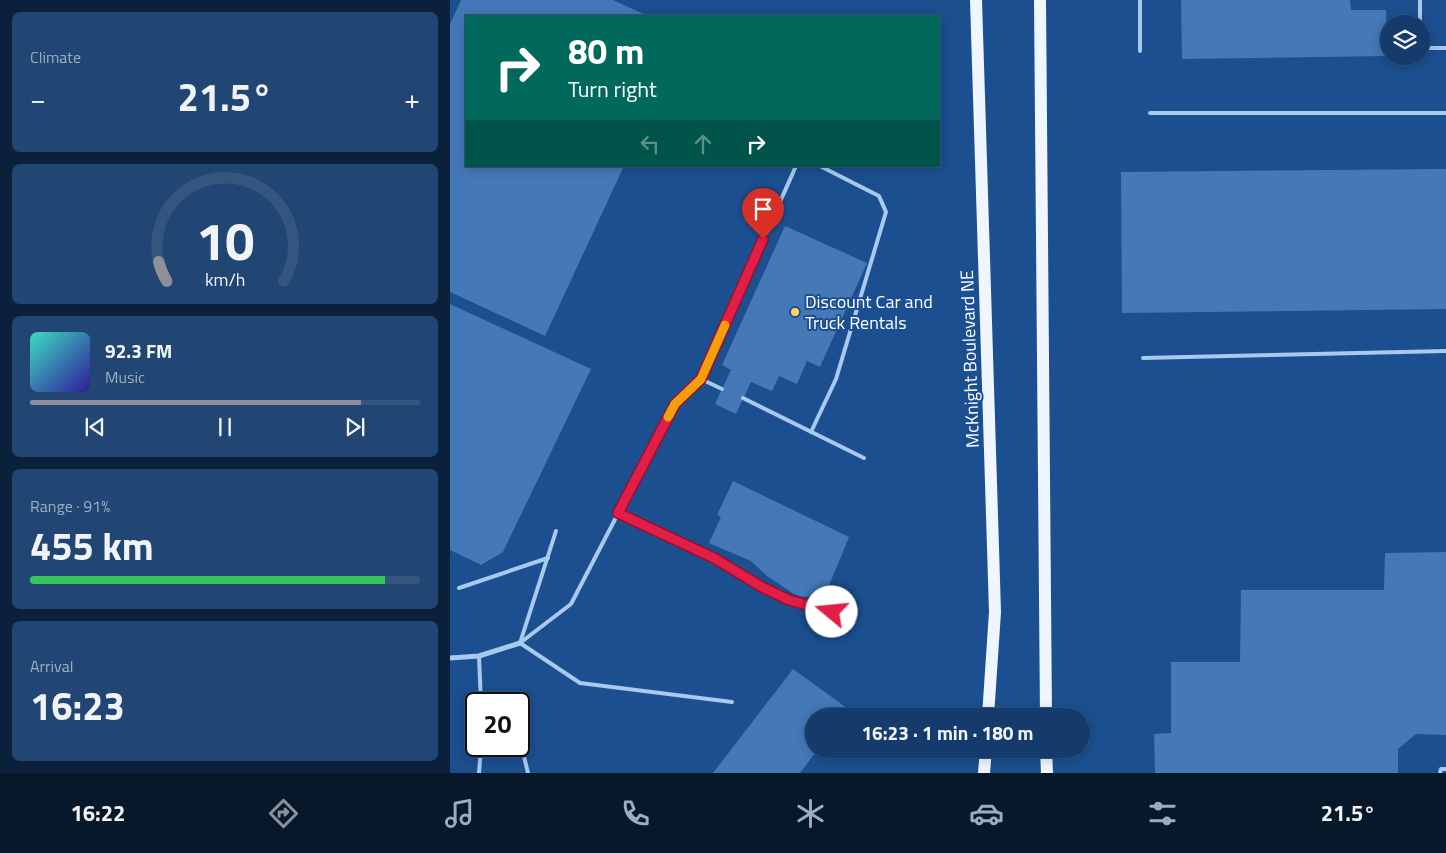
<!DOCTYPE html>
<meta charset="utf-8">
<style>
body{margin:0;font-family:"Titillium Web",sans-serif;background:#214673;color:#f1f3f6;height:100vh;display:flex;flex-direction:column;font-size:19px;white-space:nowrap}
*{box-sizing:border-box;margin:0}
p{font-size:16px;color:#9dadc1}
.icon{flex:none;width:28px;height:28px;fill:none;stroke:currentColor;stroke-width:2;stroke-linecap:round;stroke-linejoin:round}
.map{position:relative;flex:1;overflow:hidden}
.details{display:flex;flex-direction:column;gap:12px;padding:12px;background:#0b203b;width:450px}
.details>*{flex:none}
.banner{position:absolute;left:15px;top:15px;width:475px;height:152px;border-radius:0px;box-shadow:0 2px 12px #0003,0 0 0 1px #33557e;background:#00695c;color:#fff;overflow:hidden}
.tools{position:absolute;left:930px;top:15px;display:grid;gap:10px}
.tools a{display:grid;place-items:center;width:50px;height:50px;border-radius:50%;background:#143b6b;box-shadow:0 2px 12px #0003,0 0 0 1px #33557e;font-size:25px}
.speed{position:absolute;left:15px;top:692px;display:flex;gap:10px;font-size:25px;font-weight:700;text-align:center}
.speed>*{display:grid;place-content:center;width:65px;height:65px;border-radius:50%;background:#143b6b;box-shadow:0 2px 12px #0003,0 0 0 1px #33557e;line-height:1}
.speed .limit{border:2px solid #111;border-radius:8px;background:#fff;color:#111}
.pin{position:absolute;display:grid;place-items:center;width:42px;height:42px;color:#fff;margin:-51px -21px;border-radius:50% 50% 50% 0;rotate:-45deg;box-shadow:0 0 5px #0007}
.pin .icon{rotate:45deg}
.me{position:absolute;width:55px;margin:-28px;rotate:287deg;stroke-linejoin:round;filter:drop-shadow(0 0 4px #0008)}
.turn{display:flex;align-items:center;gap:18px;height:105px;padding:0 20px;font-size:22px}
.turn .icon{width:65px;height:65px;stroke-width:2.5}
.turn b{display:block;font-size:35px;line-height:42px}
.lanes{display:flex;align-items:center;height:48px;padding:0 20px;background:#0003;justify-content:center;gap:25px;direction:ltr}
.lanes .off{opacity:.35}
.big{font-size:38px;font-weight:700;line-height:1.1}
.details .card{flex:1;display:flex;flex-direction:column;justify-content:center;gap:8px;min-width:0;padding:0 18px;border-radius:8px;background:#214673}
.details .dial{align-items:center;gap:0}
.dial svg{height:130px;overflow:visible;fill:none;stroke:#33557e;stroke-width:7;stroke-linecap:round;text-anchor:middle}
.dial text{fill:#f1f3f6;stroke:none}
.song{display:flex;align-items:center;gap:15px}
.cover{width:60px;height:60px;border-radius:8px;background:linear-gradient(135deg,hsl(170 70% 55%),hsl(250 70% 35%))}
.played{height:5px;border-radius:2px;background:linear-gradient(90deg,#8c9099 85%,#33557e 85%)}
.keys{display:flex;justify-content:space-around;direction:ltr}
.heat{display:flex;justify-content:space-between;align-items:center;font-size:28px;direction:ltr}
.charge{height:8px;border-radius:4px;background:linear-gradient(90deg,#34c759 91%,#33557e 0)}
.trip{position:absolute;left:355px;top:708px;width:285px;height:50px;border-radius:25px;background:#143b6b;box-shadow:0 2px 12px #0003,0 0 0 1px #33557e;font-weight:700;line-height:50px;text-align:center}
.tab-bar{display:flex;height:80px;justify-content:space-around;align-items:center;background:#08182b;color:#9dadc1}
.tab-bar .icon{width:35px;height:35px}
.tab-bar .selected{color:#8c9099}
.tab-bar b{font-size:22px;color:#f1f3f6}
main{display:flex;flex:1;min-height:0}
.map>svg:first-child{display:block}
</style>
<main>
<section class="details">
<div class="card"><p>Climate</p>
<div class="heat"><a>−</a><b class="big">21.5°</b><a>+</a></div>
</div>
<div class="card dial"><svg viewBox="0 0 100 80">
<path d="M14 69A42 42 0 1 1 86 69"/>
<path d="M14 69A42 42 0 0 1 9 57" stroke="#8c9099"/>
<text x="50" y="56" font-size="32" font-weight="700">10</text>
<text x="50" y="72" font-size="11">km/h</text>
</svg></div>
<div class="card">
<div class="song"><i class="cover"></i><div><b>92.3 FM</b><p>Music</p></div></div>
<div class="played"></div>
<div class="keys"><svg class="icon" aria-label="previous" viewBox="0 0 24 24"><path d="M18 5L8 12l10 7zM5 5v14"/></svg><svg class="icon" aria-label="pause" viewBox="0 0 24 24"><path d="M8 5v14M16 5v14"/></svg><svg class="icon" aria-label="next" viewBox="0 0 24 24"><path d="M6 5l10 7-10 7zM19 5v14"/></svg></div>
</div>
<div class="card"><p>Range · 91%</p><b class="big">455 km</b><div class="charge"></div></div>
<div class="card"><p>Arrival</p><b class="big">16:23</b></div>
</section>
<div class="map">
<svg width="996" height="773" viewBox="0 0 996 773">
<rect width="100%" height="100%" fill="#1b4f8f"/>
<!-- building -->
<g fill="#4478b7">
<path d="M 11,0 L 163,0 L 198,16 L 16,16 L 16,166 L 174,166 L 95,336 L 0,292 L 0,24 Z"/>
<path d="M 731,0 L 900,0 L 901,10 L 936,10 L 937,56 L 732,59 Z"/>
<path d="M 996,169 L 996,309 L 672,313 L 671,172 Z"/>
<path d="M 335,226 L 417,263 L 370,367 L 357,361 L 347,384 L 329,376 L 322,391 L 301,382 L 286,414 L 265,404 L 281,370 L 272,365 Z"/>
<path d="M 0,304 L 141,369 L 53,552 L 31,565 L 0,550 Z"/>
<path d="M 283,481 L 399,537 L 378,588 L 370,595 L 353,597 L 344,594 L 317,576 L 301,561 L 259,543 L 271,517 L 267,515 Z"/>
<path d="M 996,552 L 996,735 L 966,734 L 948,749 L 948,773 L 705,773 L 704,734 L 721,733 L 721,662 L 790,662 L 791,590 L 934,590 L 935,553 Z"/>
<path d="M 343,669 L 397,708 L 391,716 L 364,716 L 364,749 L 368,749 L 350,773 L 263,773 Z"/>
</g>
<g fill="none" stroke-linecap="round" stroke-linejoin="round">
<!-- service -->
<g stroke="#a9c9ee" stroke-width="4">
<path d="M 970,24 L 970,0"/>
<path d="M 971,48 L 996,48"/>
<path d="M 690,51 L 690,0"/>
<path d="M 700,113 L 996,113"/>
<path d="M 693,358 L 996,351"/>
<path d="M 251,379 L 272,389"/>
<path d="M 293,398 L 414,458"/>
<path d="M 361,432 L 386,379 L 436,212 L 429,196 L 370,166"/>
<path d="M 168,513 L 264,558 L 312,587 L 339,599 L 381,612"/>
<path d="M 9,588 L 98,558"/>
<path d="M 70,643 L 121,604 L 225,404 L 251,379 L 346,166"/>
<path d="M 70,643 L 130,683 L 282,702"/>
<path d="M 70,643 L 106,531"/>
<path d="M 29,656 L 31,704"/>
<path d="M 69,736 L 78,773"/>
<path d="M 29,773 L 31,746"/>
<path d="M 990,773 L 991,769 L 996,769"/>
</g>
<!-- minor -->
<path stroke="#a9c9ee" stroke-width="5" d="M 0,658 L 29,656 L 70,643"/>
<!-- primary -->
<g stroke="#f0f6ff" stroke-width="12">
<path d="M 526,0 L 545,612 L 538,716"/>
<path d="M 590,0 L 596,716"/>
<path d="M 596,749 L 597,773"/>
<path d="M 534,773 L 536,749"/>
</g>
</g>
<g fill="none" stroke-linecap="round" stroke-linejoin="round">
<!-- route casing -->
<g stroke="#92132f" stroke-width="12">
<path id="route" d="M 313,239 L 251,379 L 225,404 L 168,513 L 264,558 L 312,587 L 339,600 L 382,612"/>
</g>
<!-- route -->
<use href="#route" stroke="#e11d48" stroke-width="9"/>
<!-- slow -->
<path stroke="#f59e0b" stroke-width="9" d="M 218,417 L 225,404 L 251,379 L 275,325"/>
</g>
<!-- markers -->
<circle fill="#ffd166" stroke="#1b4f8f" stroke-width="2" cx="345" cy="312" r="5"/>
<g text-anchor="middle" stroke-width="4" stroke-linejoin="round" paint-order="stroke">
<!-- poi labels -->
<g font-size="18" fill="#fff" stroke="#1b4f8f" text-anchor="start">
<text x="355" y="308">Discount Car and<tspan x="355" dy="21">Truck Rentals</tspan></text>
</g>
<!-- street labels -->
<g font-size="18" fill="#fff" stroke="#1b4f8f">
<text transform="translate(520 359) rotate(-92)" y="6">McKnight Boulevard NE</text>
</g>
</g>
</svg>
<div class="tools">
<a><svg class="icon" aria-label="layers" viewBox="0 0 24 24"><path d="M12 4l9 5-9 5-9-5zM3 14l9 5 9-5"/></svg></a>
</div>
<div class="speed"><div class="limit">20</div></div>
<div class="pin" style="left:313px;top:239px;background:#d93025"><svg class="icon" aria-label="arrive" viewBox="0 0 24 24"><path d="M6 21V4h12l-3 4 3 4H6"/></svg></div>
<svg class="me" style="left:382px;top:612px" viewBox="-20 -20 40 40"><circle r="19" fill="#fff"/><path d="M0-13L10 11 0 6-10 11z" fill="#e11d48"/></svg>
<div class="trip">16:23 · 1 min · 180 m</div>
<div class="banner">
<div class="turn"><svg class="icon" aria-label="right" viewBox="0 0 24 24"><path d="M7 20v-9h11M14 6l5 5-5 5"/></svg><div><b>80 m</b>Turn right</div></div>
<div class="lanes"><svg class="icon off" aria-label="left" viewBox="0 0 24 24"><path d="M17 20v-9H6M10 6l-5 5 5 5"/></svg><svg class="icon off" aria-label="ahead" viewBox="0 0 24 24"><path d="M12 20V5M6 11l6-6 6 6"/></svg><svg class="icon" aria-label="right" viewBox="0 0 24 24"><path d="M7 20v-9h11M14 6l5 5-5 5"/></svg></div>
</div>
</div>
</main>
<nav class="tab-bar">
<b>16:22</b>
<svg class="icon selected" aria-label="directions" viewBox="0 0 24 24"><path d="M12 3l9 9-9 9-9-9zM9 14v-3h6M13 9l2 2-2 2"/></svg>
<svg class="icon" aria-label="music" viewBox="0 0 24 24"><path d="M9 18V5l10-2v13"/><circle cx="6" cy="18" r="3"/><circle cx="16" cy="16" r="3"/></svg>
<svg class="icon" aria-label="phone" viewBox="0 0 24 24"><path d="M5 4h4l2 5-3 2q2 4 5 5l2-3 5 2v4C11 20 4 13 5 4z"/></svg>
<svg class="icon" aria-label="climate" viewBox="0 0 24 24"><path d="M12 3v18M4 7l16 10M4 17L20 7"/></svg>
<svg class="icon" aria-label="car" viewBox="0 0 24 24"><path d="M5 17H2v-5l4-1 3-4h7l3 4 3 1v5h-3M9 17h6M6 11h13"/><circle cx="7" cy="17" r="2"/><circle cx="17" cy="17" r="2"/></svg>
<svg class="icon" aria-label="filters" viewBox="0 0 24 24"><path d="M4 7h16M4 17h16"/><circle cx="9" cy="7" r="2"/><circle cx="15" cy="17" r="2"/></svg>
<b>21.5°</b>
</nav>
